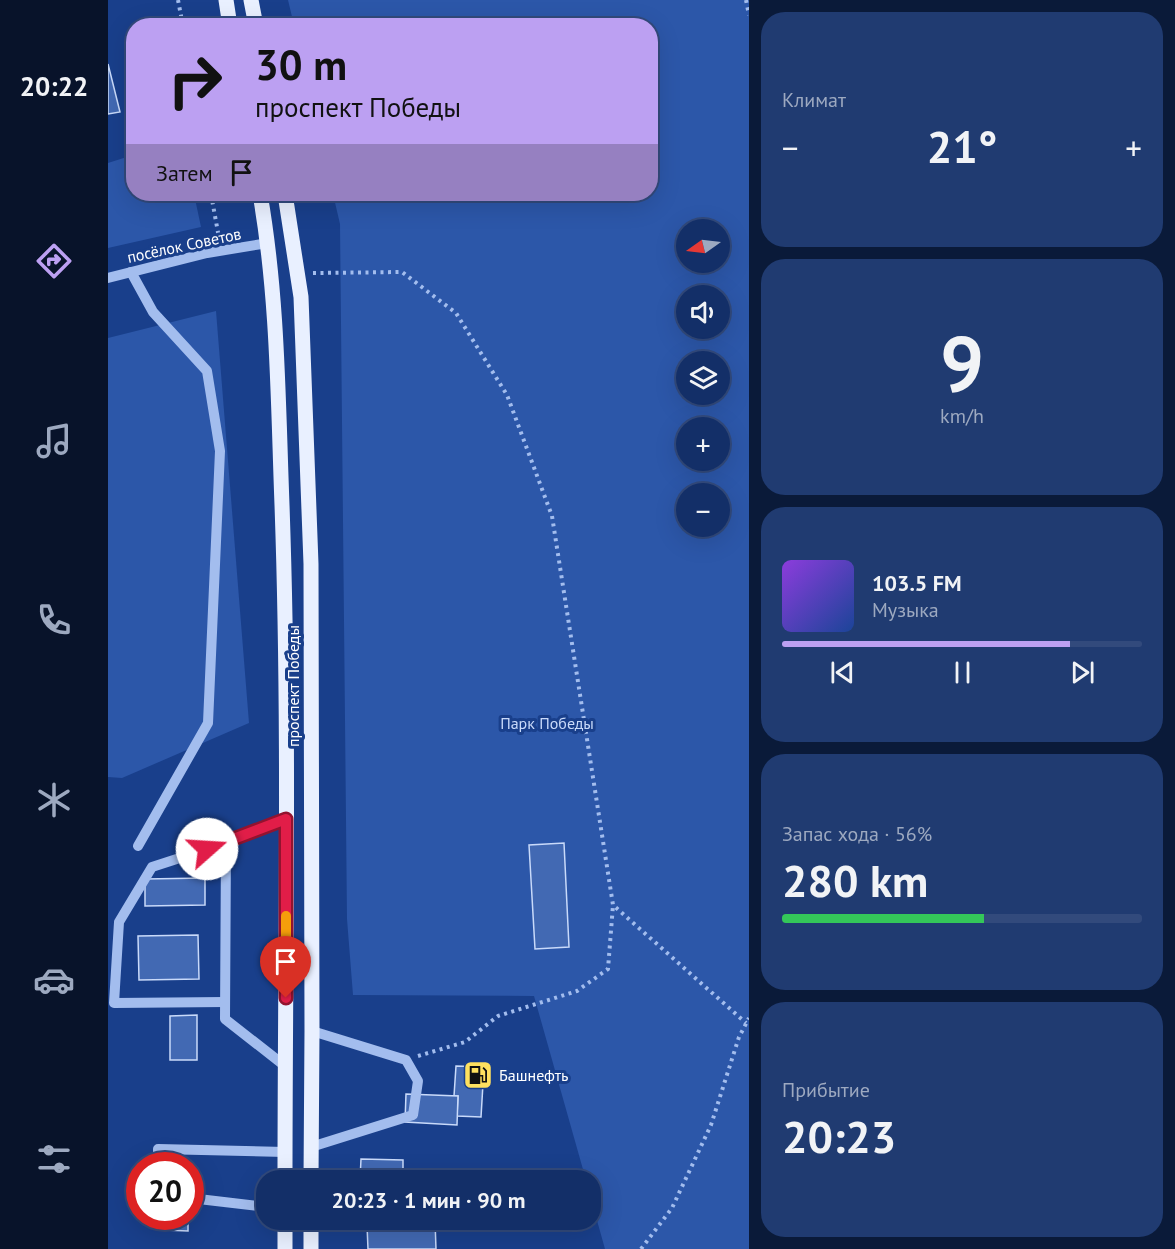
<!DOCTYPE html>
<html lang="ru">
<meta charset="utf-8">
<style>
body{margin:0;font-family:"PT Sans",sans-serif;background:#203b71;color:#f1f3f6;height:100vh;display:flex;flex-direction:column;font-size:22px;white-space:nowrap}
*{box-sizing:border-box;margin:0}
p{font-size:20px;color:#9da9c0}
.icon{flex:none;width:33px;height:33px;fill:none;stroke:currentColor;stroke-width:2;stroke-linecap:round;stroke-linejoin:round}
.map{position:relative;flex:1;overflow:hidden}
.sheet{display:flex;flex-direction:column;gap:12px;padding:12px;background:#0a1a39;width:426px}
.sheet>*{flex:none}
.hud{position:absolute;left:18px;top:18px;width:532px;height:183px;border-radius:24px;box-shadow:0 6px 24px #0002,0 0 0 2px #324a7c;background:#bca0f2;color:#111;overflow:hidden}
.needle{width:39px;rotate:256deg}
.controls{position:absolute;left:568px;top:219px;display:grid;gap:12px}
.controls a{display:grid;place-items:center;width:54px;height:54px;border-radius:50%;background:#132f68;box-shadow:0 6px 24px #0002,0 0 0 2px #324a7c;font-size:30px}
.speed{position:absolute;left:18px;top:1152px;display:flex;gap:12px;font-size:30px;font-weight:700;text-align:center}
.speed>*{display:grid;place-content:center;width:78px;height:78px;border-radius:50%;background:#132f68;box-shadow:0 6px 24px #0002,0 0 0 2px #324a7c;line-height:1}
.speed .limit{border:9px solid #d22;background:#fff;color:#111}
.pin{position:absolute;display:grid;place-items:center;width:51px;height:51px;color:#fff;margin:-62px -26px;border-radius:50% 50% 50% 0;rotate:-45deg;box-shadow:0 0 6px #0007}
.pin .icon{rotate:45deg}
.me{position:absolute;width:66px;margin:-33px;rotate:71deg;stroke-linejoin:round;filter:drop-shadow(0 0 4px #0008)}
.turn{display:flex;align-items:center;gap:21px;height:126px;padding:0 30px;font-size:27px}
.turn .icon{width:78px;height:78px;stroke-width:2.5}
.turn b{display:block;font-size:42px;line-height:51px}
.then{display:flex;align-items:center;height:57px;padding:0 30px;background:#0003;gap:12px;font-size:22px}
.big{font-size:45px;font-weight:800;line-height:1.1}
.sheet .widget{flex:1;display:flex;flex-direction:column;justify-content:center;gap:9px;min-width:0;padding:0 21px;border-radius:24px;background:#203b71}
.sheet .dial{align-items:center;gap:0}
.dial b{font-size:78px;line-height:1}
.song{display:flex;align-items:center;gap:18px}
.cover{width:72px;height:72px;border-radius:9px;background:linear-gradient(135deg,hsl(270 70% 55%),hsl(220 70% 35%))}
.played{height:6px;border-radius:3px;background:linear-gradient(90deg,#bca0f2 80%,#324a7c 80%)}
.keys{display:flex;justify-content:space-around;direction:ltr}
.heat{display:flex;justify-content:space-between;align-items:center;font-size:33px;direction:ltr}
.charge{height:9px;border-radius:4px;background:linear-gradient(90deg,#34c759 56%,#324a7c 0)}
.trip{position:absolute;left:148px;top:1170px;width:345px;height:60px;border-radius:24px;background:#132f68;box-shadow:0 6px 24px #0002,0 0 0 2px #324a7c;font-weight:800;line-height:60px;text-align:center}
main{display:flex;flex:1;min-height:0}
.tabs{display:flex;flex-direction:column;width:108px;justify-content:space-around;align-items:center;background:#08132a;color:#9da9c0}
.tabs .icon{width:42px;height:42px}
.tabs .selected{color:#bca0f2}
.tabs b{font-size:27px;color:#f1f3f6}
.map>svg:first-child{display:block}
</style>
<main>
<nav class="tabs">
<b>20:22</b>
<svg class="icon selected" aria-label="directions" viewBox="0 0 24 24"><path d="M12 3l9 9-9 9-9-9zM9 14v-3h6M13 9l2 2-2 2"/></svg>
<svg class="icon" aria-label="music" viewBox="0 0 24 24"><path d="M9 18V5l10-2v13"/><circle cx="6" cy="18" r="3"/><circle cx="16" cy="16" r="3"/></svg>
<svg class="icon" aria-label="phone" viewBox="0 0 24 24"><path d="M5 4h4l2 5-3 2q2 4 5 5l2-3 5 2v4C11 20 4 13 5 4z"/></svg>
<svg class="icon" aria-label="climate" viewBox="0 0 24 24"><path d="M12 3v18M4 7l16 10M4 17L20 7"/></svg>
<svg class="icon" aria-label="car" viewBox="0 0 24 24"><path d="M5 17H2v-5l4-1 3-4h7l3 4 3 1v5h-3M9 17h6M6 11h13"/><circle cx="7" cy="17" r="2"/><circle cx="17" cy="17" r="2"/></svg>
<svg class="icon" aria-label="filters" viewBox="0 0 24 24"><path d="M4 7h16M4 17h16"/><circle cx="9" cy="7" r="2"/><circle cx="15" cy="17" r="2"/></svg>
</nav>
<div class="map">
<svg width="641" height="1249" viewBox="0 0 641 1249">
<rect width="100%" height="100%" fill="#193f8b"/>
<!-- green -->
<g fill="#2c57a9" fill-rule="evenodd">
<path d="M 180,0 L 641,0 L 641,1249 L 497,1249 L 483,1199 L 483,1180 L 478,1180 L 426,996 L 245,995 L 239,919 L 232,224 L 225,194 L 543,194 L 543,26 L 186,25 ZM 579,230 L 612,230 L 612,262 L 579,262 ZM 579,296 L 612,296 L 612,328 L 579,328 ZM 579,362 L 612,362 L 612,394 L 579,394 ZM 579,428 L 612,428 L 612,460 L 579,460 ZM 579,494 L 612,494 L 612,526 L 579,526 Z"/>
<path d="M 25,155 L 26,194 L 86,194 L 93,227 L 0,248 L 0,163 Z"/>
<path d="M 108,311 L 141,723 L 14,778 L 0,777 L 0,338 Z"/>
</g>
<!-- building -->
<g fill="#4269b3" stroke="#c9dafa" stroke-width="1.5">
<path d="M 0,64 L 12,112 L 0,114 Z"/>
<path d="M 456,843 L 461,947 L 427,949 L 421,845 Z"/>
<path d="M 97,878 L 97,905 L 37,906 L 37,879 Z"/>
<path d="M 90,935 L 91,979 L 31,980 L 30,936 Z"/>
<path d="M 89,1015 L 89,1060 L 62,1060 L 62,1016 Z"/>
<path d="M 348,1066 L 376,1067 L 373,1117 L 349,1116 L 350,1096 L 346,1096 Z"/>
<path d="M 298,1094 L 350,1096 L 349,1125 L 297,1122 Z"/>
<path d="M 253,1159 L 295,1160 L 295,1180 L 252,1180 Z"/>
<path d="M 57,1219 L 80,1220 L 80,1231 L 56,1230 Z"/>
<path d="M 274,1220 L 327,1220 L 328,1249 L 260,1249 L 259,1225 L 274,1224 Z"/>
</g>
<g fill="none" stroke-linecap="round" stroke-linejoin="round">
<!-- path -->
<g stroke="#a3bdee" stroke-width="4" stroke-dasharray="3 4.5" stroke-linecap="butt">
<path d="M 70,0 L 75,26"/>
<path d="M 638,0 L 641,15"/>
<path d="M 103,194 L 111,238"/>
<path d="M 205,273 L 294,272 L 348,313 L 399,395 L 444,516 L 505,905 L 638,1023"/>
<path d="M 310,1056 L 357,1042 L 390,1016 L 469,991 L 500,969 L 505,905"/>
<path d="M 533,1249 L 564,1208 L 603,1125 L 631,1037 L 641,1018"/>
</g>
<!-- minor -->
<g stroke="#a3bdee" stroke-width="10">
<path d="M 23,272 L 45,312 L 99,371 L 112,451 L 100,723 L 30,846"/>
<path d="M 0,278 L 99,253 L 160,243"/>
<path d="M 117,1002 L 6,1003 L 11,922 L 44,867 L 118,843"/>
<path d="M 177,1066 L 117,1019 L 118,843 L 178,819"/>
<path d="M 203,1147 L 305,1115 L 310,1081 L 298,1060 L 204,1031"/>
<path d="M 50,1166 L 50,1149 L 177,1152"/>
<path d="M 82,1198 L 159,1207"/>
</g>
<!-- major -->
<g stroke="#e9f0ff" stroke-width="15">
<path d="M 118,0 L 122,26"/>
<path d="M 143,0 L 148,26"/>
<path d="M 152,194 C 170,297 170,401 174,505 C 182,730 177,956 177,1180"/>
<path d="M 177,194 L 193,297 L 203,564 L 204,1031 L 203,1180"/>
<path d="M 177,1220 L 177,1249"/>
<path d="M 203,1249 L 203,1220"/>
</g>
</g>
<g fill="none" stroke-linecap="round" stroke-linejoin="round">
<!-- route casing -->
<g stroke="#92132f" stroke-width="15">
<path id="route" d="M 99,849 L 178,819 L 178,998"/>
</g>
<!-- route -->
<use href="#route" stroke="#e11d48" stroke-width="10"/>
<!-- slow -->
<path stroke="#f59e0b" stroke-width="10" d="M 178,969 L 178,916"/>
</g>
<!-- icons -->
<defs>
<g id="fuel-square" transform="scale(1.5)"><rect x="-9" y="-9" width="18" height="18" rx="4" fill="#ffe15f" stroke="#193f8b"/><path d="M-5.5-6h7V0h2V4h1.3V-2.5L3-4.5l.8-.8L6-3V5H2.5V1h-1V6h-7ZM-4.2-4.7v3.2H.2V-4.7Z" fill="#111"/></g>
</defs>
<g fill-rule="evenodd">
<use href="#fuel-square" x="370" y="1075"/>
</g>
<g text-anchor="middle" stroke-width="6" stroke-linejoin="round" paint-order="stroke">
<!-- street labels -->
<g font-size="16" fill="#fff" stroke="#193f8b">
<text transform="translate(76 245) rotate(-12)" y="6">посёлок Советов</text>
<text transform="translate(185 686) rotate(-90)" y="6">проспект Победы</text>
</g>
<!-- park labels -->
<g font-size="16" fill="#c9dafa" stroke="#193f8b">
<text x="439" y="729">Парк Победы</text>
</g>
<!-- poi labels -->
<g font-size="16" fill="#fff" stroke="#193f8b" text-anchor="start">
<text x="391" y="1081">Башнефть</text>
</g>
</g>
</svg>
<div class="controls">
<a><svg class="needle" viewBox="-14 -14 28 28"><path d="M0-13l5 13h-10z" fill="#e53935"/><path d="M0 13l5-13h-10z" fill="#9da9c0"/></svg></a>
<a><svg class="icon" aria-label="sound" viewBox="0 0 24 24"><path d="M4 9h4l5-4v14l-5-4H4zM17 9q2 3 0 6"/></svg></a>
<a><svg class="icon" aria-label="layers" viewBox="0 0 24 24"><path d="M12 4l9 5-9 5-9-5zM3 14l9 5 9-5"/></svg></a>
<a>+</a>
<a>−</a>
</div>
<div class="speed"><div class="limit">20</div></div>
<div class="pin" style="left:178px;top:998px;background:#d93025"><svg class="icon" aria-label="arrive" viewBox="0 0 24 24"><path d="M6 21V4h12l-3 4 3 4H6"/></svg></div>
<svg class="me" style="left:99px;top:849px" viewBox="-20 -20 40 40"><circle r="19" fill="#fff"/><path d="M0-13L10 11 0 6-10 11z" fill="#e11d48"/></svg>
<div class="trip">20:23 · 1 мин · 90 m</div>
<div class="hud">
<div class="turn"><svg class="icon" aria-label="right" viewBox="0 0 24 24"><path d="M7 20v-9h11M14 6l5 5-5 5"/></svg><div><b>30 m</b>проспект Победы</div></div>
<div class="then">Затем<svg class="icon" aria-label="arrive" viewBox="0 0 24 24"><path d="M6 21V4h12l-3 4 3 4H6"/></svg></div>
</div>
</div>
<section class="sheet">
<div class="widget"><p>Климат</p>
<div class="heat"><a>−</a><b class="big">21°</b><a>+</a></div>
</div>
<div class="widget dial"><b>9</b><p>km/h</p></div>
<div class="widget">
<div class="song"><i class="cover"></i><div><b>103.5 FM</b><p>Музыка</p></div></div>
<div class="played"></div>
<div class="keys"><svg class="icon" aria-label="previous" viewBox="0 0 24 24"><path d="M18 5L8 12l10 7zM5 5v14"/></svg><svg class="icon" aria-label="pause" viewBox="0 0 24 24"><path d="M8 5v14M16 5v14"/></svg><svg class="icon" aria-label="next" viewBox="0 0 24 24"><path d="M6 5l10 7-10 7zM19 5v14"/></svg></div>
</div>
<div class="widget"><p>Запас хода · 56%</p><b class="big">280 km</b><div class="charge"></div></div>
<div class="widget"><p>Прибытие</p><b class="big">20:23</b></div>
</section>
</main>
